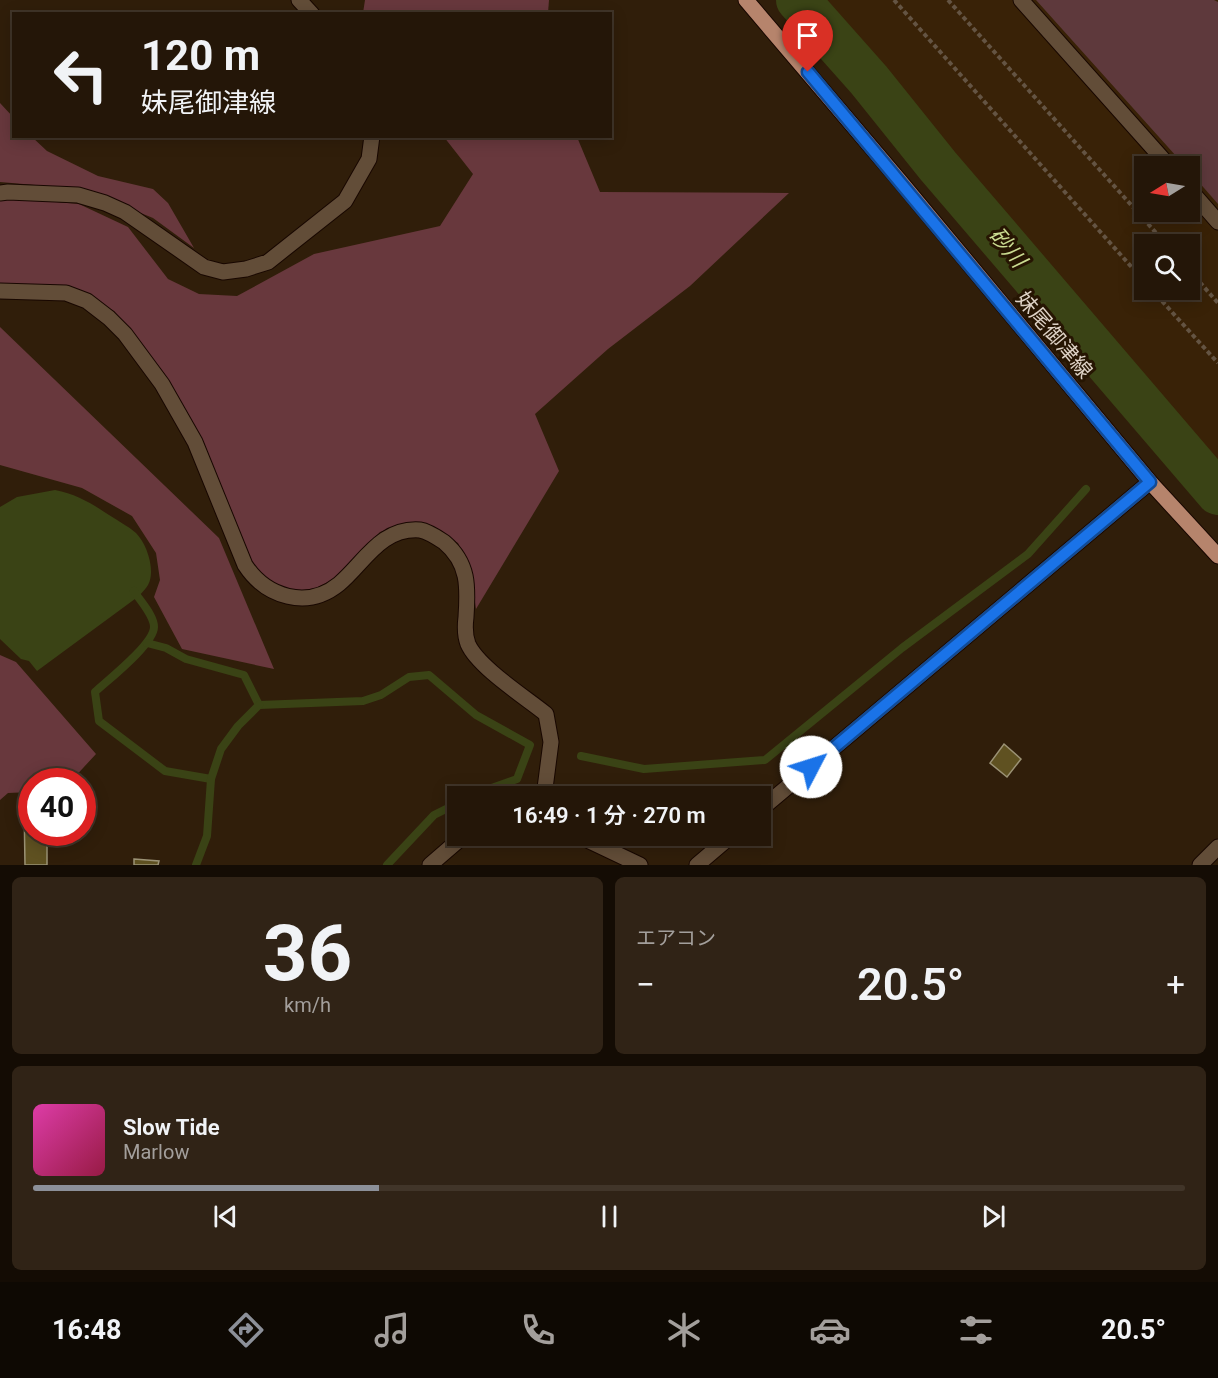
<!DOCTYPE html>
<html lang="ja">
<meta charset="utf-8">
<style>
body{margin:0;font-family:Roboto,"Noto Sans JP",sans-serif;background:#302316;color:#f1f3f6;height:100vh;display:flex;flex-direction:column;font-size:22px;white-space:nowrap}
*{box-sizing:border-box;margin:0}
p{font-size:20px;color:#a39f9c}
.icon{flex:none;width:33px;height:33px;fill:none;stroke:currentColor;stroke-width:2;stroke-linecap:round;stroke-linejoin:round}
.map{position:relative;height:865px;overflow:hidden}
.details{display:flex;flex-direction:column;gap:12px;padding:12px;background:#140c04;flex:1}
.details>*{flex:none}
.guide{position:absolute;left:12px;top:12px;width:600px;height:126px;border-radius:0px;box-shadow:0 3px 15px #0003,0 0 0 2px #413529;background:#241608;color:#f1f3f6;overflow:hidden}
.needle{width:39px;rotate:259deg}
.fabs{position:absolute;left:1134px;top:156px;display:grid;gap:12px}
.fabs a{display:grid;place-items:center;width:66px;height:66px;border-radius:0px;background:#241608;box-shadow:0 3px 15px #0003,0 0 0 2px #413529;font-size:30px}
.speed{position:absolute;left:18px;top:768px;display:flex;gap:12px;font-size:30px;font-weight:700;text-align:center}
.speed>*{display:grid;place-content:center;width:78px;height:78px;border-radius:50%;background:#241608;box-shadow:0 3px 15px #0003,0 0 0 2px #413529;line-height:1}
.speed .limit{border:9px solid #d22;background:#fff;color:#111}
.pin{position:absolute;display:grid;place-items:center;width:51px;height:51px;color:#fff;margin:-62px -26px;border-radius:50% 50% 50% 0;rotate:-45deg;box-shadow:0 0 6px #0007}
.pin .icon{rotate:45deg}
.me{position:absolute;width:66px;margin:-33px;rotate:50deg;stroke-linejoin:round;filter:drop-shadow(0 0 4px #0008)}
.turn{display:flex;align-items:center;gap:21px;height:126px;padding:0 30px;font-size:27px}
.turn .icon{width:78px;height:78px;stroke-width:2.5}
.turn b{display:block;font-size:42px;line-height:51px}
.big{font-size:45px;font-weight:600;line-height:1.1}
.details .widget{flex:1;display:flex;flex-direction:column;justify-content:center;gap:9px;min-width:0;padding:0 21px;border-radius:9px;background:#302316}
.details .dial{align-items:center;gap:0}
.dial b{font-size:78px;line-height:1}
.song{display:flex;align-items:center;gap:18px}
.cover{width:72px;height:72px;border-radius:9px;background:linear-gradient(135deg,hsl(320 70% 55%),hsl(340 70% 35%))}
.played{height:6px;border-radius:3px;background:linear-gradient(90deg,#8c9099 30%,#413529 30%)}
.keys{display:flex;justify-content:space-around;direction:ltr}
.heat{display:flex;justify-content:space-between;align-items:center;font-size:33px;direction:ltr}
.details .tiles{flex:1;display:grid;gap:12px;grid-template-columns:1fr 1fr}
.widget:last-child{grid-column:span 2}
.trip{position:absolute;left:447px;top:786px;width:324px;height:60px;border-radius:0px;background:#241608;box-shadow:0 3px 15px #0003,0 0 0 2px #413529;font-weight:600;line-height:60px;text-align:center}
.menu{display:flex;height:96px;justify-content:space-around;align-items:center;background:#0e0903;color:#a39f9c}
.menu .icon{width:42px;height:42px}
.menu .active{color:#8c9099}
.menu b{font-size:27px;color:#f1f3f6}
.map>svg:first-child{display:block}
</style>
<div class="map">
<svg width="1218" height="865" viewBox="0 0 1218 865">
<rect width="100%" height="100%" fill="#301e0a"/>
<!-- built -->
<path fill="#392207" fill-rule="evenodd" d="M 813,0 L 1218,0 L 1218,469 L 978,199 ZM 1144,166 L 1190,166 L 1190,212 L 1144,212 ZM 1144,244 L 1190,244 L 1190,290 L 1144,290 Z"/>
<!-- green -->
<path fill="#5e393c" d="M 1036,0 L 1214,0 L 1218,2 L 1218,204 L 1190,172 L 1190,166 L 1185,166 Z"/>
<!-- forest -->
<g fill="#68383d">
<path d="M 365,0 L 549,0 L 548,13 L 363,13 Z"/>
<path d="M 0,103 L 13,117 L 14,136 L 32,137 L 47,151 L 98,176 L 153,189 L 168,203 L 194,248 L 153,218 L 81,189 L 0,182 Z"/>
<path d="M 444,137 L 577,137 L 600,192 L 789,193 L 690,286 L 608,349 L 535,414 L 559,471 L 476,609 L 470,570 L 458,543 L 433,528 L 408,522 L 380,532 L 334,579 L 316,588 L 298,591 L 282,588 L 261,575 L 250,563 L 202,441 L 164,373 L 114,311 L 69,287 L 0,285 L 0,201 L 12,198 L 79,204 L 128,227 L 168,279 L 199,294 L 237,296 L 314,254 L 440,226 L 473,174 Z"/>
<path d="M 0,327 L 219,538 L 274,669 L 182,649 L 154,597 L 160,580 L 156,553 L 132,516 L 82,488 L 0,465 Z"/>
<path d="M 0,655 L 16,662 L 96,754 L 71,781 L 32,782 L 31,792 L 8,793 L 0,800 Z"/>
</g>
<!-- water -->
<path fill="#3a4315" d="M 55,490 C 76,494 91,503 109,515 C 118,521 128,526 136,533 C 147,544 156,571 148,585 C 146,589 142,592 139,596 L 37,671 L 29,661 L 21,659 L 0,639 L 0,507 L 17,497 Z"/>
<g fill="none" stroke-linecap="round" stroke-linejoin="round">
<!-- stream -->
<g stroke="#3a4315" stroke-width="8">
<path d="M 1144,419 L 1149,413"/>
<path d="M 134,591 C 140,601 154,615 154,627 C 154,644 108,680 95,692 L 99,721 L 165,771 L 211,779"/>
<path d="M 147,643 L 166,648 L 186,659 L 244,675 L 259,705 L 363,701 L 381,695 L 409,677 L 429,675 L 476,715 L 530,745 L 517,779 L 469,796"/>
<path d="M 581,756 L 644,769 L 765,760 L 902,648 L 1028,554 L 1086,489"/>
<path d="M 196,865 L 207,836 L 211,779 L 221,749 L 238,726 L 259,705"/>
<path d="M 387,865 L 434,815 L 458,803"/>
</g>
<!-- river -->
<path stroke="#3a4315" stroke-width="44" d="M 798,0 L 869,80 L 938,166 L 1218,493"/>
</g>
<!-- building -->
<g fill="#5f5121" stroke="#9b9275" stroke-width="1.5">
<path d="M 1004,744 L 1021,759 L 1007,777 L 990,763 Z"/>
<path d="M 24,803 L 32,803 L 32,832 L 47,832 L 47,865 L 25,865 Z"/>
<path d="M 134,859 L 159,861 L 158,865 L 134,865 Z"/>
</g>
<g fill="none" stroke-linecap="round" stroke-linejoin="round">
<!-- minor casing -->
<g stroke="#180700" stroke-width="17">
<g id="minor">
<path d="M 299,0 L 312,14"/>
<path d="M 1021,0 L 1169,166"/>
<path d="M 1190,190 L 1218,222"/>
<path d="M 0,193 L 8,192 L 78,195 L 105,203 L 125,212 L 204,267 L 223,272 L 246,269 L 268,262 L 345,201 L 369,159 L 372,136"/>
<path d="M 0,291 L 66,293 L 87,301 L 109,318 L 125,334 L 162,384 L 195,442 L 245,565 C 266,597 307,610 339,584 C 364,563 381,527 420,530 C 427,531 438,538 444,542 C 469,563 468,587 466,617 C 465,625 465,636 468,644 C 478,667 525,697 546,714 L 551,742 L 544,796"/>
<path d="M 760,810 L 1150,482"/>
<path d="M 579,836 L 640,865"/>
<path d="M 430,865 L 460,839 L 468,836"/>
<path d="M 697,865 L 731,836"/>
<path d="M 1200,865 L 1218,847"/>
</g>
</g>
<!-- major casing -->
<g stroke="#180700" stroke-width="17">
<path id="major" d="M 746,0 L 900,181 L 1150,482 L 1218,556"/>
</g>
<!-- path -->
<g stroke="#645443" stroke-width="4" stroke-dasharray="4.5 3" stroke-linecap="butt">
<path d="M 894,0 L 1144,281"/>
<path d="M 948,0 L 1166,244"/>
<path d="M 1190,271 L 1218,303"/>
<path d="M 1152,290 L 1218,363"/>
</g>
<!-- minor -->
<use href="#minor" stroke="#624d38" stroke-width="15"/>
<!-- major -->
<use href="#major" stroke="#b6846c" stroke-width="15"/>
</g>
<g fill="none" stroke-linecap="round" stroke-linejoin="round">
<!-- route casing -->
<g stroke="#114b97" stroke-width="15">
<path id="route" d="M 808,72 L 1150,482 L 811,767"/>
</g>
<!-- route -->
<use href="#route" stroke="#1a73e8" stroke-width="10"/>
</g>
<g text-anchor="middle" stroke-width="6" stroke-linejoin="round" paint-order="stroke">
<!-- street labels -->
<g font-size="21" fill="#ddd1c5" stroke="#261502">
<text transform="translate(1054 335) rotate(50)" y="7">妹尾御津線</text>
</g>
<!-- water labels -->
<g font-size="22" font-style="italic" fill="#cadb91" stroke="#261502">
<text transform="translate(1008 247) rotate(50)" y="8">砂川</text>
</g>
</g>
</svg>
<div class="fabs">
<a><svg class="needle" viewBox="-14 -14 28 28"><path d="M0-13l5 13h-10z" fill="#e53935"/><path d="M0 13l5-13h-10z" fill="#a39f9c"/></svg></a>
<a><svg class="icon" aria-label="search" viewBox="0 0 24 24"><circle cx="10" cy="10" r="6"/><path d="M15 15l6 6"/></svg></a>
</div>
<div class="speed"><div class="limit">40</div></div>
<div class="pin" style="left:808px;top:72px;background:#d93025"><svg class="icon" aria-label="arrive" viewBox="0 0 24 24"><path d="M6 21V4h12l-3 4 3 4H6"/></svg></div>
<svg class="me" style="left:811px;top:767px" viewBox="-20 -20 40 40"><circle r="19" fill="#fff"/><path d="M0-13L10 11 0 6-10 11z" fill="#1a73e8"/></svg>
<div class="trip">16:49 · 1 分 · 270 m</div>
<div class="guide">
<div class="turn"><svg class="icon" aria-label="left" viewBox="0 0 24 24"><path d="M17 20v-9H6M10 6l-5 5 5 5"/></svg><div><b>120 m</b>妹尾御津線</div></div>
</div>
</div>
<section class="details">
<div class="tiles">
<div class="widget dial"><b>36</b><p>km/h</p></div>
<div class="widget"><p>エアコン</p>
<div class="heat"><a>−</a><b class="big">20.5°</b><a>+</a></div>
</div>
<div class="widget">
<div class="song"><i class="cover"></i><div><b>Slow Tide</b><p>Marlow</p></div></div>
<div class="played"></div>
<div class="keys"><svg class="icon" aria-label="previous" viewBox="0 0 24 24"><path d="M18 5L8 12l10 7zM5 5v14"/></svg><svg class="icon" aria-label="pause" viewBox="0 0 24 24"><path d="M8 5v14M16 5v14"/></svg><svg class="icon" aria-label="next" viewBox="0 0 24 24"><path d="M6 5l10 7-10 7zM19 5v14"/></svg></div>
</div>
</div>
</section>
<nav class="menu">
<b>16:48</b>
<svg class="icon active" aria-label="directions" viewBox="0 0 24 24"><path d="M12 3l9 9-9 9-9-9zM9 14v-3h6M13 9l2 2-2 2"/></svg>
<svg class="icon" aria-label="music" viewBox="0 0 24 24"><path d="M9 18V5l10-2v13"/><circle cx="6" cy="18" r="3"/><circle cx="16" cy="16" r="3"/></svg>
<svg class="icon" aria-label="phone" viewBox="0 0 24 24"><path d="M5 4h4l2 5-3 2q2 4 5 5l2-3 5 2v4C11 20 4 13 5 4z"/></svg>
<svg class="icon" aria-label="climate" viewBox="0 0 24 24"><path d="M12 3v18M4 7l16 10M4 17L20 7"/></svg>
<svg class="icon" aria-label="car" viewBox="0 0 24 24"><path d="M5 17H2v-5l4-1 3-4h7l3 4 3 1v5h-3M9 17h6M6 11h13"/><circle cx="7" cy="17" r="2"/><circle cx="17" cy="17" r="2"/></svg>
<svg class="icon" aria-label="filters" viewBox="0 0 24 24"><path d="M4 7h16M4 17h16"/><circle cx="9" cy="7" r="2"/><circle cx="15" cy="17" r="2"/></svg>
<b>20.5°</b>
</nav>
